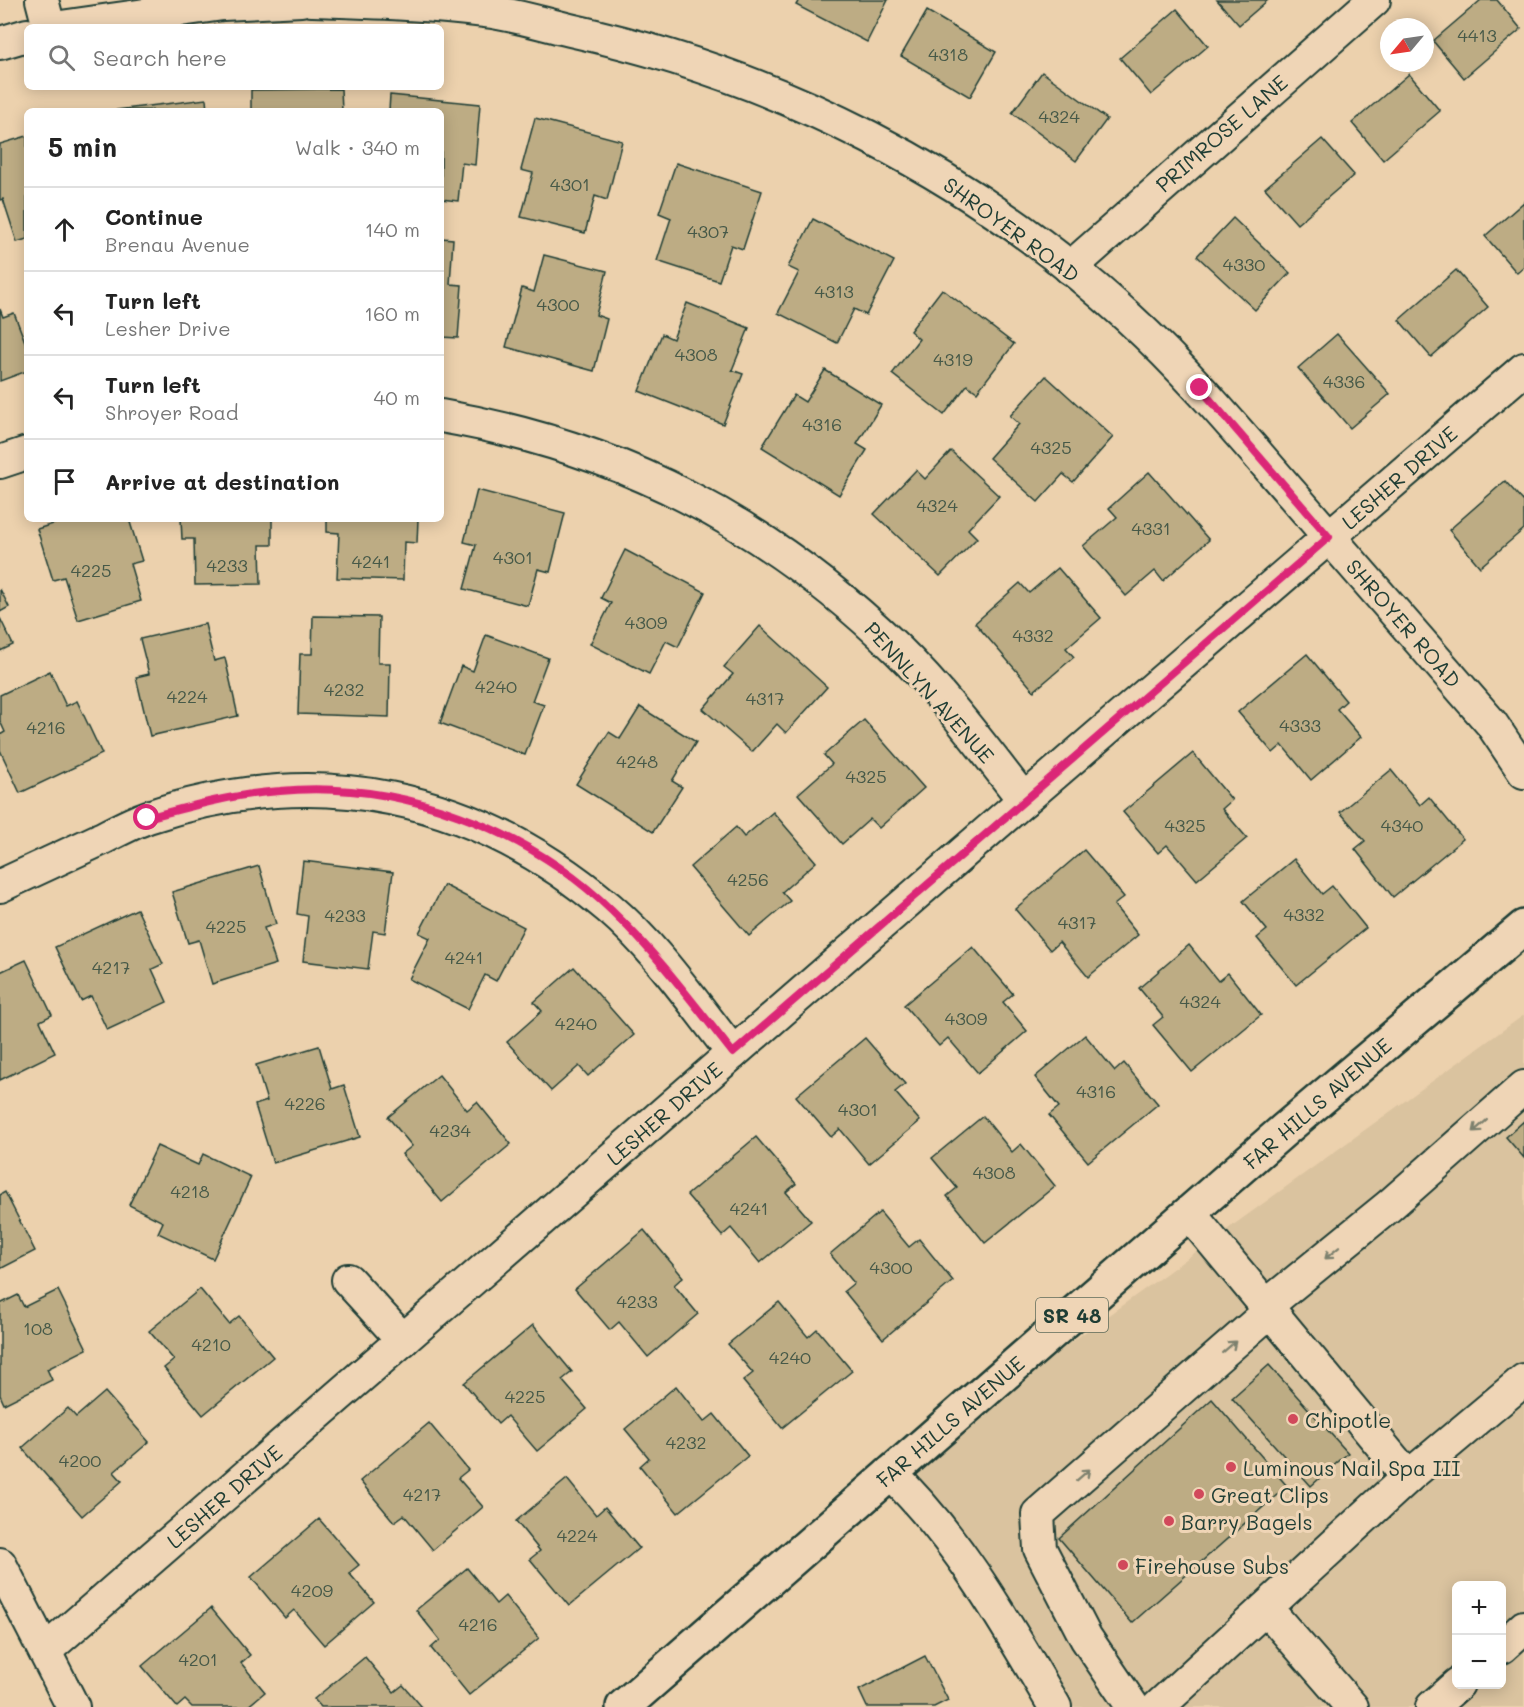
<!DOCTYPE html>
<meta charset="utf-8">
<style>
body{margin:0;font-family:Mali,sans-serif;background:#f2f2f2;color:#222}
.controls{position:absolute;right:18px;bottom:18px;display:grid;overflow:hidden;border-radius:9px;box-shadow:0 3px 15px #0003}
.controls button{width:54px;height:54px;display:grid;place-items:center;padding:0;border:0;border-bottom:2px solid #e0e0e0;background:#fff;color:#222;font:30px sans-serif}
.compass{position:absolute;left:1380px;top:18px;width:54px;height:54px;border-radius:50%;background:#fff;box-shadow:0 3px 15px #0003;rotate:241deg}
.stop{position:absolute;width:18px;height:18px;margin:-14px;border:4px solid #db2777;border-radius:50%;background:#fff}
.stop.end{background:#db2777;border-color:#fff;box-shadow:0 2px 6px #0008}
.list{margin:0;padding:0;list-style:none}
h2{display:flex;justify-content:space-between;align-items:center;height:78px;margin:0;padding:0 24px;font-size:26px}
h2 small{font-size:20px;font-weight:400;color:#767676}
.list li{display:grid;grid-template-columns:39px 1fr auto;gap:18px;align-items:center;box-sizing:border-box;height:84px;padding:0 24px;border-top:2px solid #e0e0e0}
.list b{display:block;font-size:22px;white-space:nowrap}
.list p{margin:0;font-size:20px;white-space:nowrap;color:#767676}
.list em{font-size:20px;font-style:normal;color:#767676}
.icon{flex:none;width:33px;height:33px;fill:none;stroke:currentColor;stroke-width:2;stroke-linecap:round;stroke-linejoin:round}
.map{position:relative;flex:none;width:1524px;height:1707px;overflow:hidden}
.search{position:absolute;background:#fff;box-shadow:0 3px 15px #0003;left:24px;top:24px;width:420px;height:66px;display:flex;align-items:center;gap:15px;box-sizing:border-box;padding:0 21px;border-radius:9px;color:#767676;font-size:22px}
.panel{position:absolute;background:#fff;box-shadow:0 3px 15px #0003;left:24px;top:108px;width:420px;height:414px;border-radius:9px}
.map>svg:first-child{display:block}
</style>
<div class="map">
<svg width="1524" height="1707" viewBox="0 0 1524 1707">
<rect width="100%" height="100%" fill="#ecd1ad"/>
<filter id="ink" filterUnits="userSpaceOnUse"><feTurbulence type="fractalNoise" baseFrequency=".0167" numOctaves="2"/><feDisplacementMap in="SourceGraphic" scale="12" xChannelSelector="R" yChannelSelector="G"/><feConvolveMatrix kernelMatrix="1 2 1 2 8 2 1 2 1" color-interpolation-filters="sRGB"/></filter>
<g filter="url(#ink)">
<!-- built -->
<path fill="#dac39f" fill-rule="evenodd" d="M 1524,1015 L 1524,1707 L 1048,1707 L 890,1473 ZM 1456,1586 L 1502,1586 L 1502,1684 L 1456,1684 Z"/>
<!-- building -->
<g fill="#bdac84" stroke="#1f3d34" stroke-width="1.5">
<path d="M 799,0 L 888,0 L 867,42 L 796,5 Z"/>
<path d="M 1217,0 L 1268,0 L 1239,25 Z"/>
<path d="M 1481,0 L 1497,0 L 1521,29 L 1464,78 L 1433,41 Z"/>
<path d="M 1177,9 L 1208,46 L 1151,95 L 1120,58 Z"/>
<path d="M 927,11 L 996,52 L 970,97 L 901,56 Z"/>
<path d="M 1042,72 L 1107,119 L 1076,161 L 1012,113 Z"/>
<path d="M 1409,74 L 1440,111 L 1383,160 L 1352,123 Z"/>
<path d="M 341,89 L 342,111 L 251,111 L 251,90 Z"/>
<path d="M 390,95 L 480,104 L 475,165 L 462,163 L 458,201 L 441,199 L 441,111 L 389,111 Z"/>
<path d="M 206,99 L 207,111 L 116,110 Z"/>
<path d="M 535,118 L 622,141 L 607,200 L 595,196 L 585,233 L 521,217 L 533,173 L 521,170 Z"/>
<path d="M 27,136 L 27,239 L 17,242 L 3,199 L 0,200 L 0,144 Z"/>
<path d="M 1322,139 L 1354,175 L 1297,224 L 1265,188 Z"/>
<path d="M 676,163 L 762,191 L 743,249 L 731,245 L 719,281 L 657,261 L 671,218 L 659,213 Z"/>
<path d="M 1524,202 L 1524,267 L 1517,273 L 1485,236 Z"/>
<path d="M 1233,218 L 1290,273 L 1255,310 L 1197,256 Z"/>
<path d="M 813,219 L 894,261 L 866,315 L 854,309 L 837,343 L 778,313 L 799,272 L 788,267 Z"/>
<path d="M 441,238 L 453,239 L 450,284 L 462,285 L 458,338 L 441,337 Z"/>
<path d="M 544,255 L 607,271 L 596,315 L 607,319 L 594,371 L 506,347 L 522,288 L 534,292 Z"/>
<path d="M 1456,270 L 1488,307 L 1431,357 L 1399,320 Z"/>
<path d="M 942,289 L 1014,344 L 977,392 L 967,385 L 944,415 L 892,374 L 919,339 L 910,331 Z"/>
<path d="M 687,303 L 749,328 L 732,370 L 743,374 L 723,424 L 639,391 L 662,334 L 673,339 Z"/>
<path d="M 0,309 L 3,317 L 14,313 L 27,347 L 27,371 L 0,381 Z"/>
<path d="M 1337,334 L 1390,394 L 1350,428 L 1298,368 Z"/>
<path d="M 825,370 L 881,405 L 857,444 L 867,450 L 839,495 L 762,447 L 794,395 L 805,402 Z"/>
<path d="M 1046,376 L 1113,437 L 1073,482 L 1063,474 L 1038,502 L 989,458 L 1019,424 L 1010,416 Z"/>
<path d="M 951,451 L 999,496 L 968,529 L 977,538 L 940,576 L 874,514 L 916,470 L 925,479 Z"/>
<path d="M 1149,472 L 1209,540 L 1163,581 L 1155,571 L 1126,596 L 1083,546 L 1117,517 L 1109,508 Z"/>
<path d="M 1505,481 L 1524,502 L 1524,529 L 1480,567 L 1449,530 Z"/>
<path d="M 477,490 L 565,513 L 550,572 L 538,569 L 528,606 L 464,589 L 476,545 L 464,542 Z"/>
<path d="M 69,519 L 129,519 L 142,561 L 130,564 L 141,601 L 78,620 L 64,577 L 53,580 L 37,529 Z"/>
<path d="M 181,519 L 272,519 L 272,545 L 260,545 L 261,584 L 195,585 L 194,539 L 182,539 Z"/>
<path d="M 327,519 L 418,519 L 417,543 L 404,542 L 403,580 L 337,578 L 339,533 L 327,532 Z"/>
<path d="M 625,550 L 705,592 L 678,647 L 666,641 L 649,674 L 590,644 L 611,603 L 601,598 Z"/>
<path d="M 1058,568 L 1101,618 L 1066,648 L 1074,657 L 1034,691 L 975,623 L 1020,583 L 1029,593 Z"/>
<path d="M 0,589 L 9,607 L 0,612 Z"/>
<path d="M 313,616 L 379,617 L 378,663 L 390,663 L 389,717 L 298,714 L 300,654 L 312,654 Z"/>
<path d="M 0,618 L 13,645 L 0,651 Z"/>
<path d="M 205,624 L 214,661 L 225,658 L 238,716 L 150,736 L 136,677 L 149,674 L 140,639 Z"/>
<path d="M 760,626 L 827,687 L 786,733 L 777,724 L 752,752 L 703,709 L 733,674 L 724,667 Z"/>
<path d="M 486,635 L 548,658 L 532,701 L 544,705 L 525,755 L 440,723 L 461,666 L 473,671 Z"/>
<path d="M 1307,654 L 1346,701 L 1337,709 L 1361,737 L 1311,780 L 1282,745 L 1273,753 L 1238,712 Z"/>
<path d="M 50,671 L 66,706 L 77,701 L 102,754 L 20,793 L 0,750 L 0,735 L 5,732 L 0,721 L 0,695 Z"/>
<path d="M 640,707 L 696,742 L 672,781 L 682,787 L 653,832 L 576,784 L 609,732 L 620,739 Z"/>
<path d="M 864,720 L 924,788 L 879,828 L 870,819 L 842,844 L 798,794 L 832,764 L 824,755 Z"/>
<path d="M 1193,753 L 1232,800 L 1222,809 L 1247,838 L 1197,880 L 1167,845 L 1158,853 L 1123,812 Z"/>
<path d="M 1391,770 L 1420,805 L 1429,797 L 1463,839 L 1393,897 L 1355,849 L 1365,841 L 1340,812 Z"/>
<path d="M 773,812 L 816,862 L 782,892 L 790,901 L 749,936 L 690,867 L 736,827 L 744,837 Z"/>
<path d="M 1084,850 L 1124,897 L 1114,905 L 1138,935 L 1088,977 L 1059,942 L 1050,950 L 1015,909 Z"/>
<path d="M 1294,859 L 1322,894 L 1332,886 L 1366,928 L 1296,985 L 1257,938 L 1267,930 L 1243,901 Z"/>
<path d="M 303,861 L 393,872 L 385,933 L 373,931 L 368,969 L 303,961 L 308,916 L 297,914 Z"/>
<path d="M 259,866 L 276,924 L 264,928 L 276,964 L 212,984 L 199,940 L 188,943 L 172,892 Z"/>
<path d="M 444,885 L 524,927 L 496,981 L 485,975 L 468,1009 L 409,979 L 430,938 L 419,933 Z"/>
<path d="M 137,909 L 163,964 L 152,969 L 167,1002 L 107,1030 L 91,996 L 81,1001 L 55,947 Z"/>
<path d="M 1189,945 L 1218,981 L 1228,973 L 1261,1015 L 1192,1072 L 1153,1025 L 1163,1017 L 1139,988 Z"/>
<path d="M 973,947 L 1013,994 L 1003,1002 L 1027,1031 L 978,1073 L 948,1038 L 939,1046 L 904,1005 Z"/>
<path d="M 26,960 L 52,1015 L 40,1021 L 55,1053 L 0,1080 L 0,972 Z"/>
<path d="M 574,967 L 634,1035 L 588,1076 L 579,1066 L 551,1091 L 507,1042 L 542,1011 L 534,1002 Z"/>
<path d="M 1085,1035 L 1115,1071 L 1124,1063 L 1158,1104 L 1088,1162 L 1049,1115 L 1059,1107 L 1035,1077 Z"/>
<path d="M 865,1038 L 905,1084 L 895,1092 L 920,1121 L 869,1164 L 840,1129 L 831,1137 L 796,1096 Z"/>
<path d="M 319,1046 L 332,1089 L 344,1085 L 360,1137 L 273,1163 L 255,1105 L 267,1101 L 256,1065 Z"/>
<path d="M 439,1075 L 467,1110 L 477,1102 L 511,1144 L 442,1202 L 402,1154 L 412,1146 L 388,1117 Z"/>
<path d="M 983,1116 L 1012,1152 L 1021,1144 L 1055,1186 L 985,1243 L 947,1196 L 957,1188 L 932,1158 Z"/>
<path d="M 1524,1121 L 1524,1158 L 1506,1137 Z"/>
<path d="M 756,1137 L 796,1184 L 786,1192 L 811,1221 L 760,1263 L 731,1228 L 722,1236 L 687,1195 Z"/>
<path d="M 157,1146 L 198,1165 L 203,1154 L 251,1177 L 213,1259 L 158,1233 L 163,1222 L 129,1205 Z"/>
<path d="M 5,1192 L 35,1251 L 0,1269 L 0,1195 Z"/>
<path d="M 880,1212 L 909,1247 L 919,1239 L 953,1281 L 883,1339 L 844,1291 L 854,1283 L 830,1254 Z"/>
<path d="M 644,1230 L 683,1277 L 674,1285 L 698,1314 L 648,1357 L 619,1322 L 610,1330 L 575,1289 Z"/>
<path d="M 200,1289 L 229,1324 L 239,1316 L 273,1357 L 203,1415 L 164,1368 L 174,1360 L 149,1331 Z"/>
<path d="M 58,1290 L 87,1349 L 47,1369 L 52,1380 L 4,1404 L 0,1395 L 0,1304 L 18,1295 L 24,1307 Z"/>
<path d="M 779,1302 L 808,1337 L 817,1329 L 852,1371 L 782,1428 L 743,1381 L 753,1373 L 728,1344 Z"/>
<path d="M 533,1325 L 572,1372 L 562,1380 L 587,1409 L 537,1451 L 507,1416 L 498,1424 L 464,1383 Z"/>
<path d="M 1269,1365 L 1348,1453 L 1311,1486 L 1232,1398 Z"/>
<path d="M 676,1386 L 704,1422 L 714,1414 L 748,1456 L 678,1513 L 640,1466 L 649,1458 L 625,1429 Z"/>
<path d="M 105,1392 L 149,1442 L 114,1472 L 122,1481 L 82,1516 L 22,1448 L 68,1408 L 76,1417 Z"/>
<path d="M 1212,1399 L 1287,1486 L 1132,1623 L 1059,1538 Z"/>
<path d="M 429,1423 L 468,1470 L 458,1478 L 483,1507 L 433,1550 L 404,1515 L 394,1522 L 360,1481 Z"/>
<path d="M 567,1479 L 596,1515 L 605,1507 L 639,1548 L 569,1606 L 530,1559 L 540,1551 L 516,1521 Z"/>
<path d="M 319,1519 L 359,1565 L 349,1573 L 374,1602 L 324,1645 L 294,1610 L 285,1618 L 251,1577 Z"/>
<path d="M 467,1568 L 496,1604 L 505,1596 L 539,1638 L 469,1695 L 431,1648 L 440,1640 L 416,1610 Z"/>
<path d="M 211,1608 L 250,1655 L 241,1663 L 265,1692 L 247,1707 L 192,1707 L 185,1700 L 177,1707 L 142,1666 Z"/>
<path d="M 925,1656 L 948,1700 L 934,1707 L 867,1707 L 859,1690 Z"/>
<path d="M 365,1657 L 394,1692 L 403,1685 L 422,1707 L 321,1707 L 314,1699 Z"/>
</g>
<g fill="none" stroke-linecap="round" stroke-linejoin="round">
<!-- minor casing -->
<g stroke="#1f3d34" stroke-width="36">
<g id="minor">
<path d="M 42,0 L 49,27"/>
<path d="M 312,0 C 372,2 433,4 492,12 C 518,16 544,24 570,30 C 779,76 971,173 1129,318 C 1188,372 1239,433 1291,493 C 1358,570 1424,646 1491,723 L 1524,772"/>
<path d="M 61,27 L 223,4 L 301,0"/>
<path d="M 0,43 L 27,35"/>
<path d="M 1070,268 L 1374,0"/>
<path d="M 441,416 C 620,447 768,523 898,650 C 945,696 984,749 1024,800"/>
<path d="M 0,462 L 27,453"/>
<path d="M 0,886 C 33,871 66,855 99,840 C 115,832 131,823 148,817 C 317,761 474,793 609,908 C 657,949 694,1004 733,1053"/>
<path d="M 348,1280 L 403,1340"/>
<path d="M 1266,1306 L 1389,1206 L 1524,1087"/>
<path d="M 890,1473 C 959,1539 1007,1625 1055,1707"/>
<path d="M 1408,1477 L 1524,1380"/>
<path d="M 0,1564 L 73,1707"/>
<path d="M 1266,1608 L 1352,1707"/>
<path d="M 1502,1647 L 1524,1627"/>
<path d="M 45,1651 L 1024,800 L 1524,369"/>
<path d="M 1133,1707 L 1086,1638 L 1040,1549 L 1038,1514 L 1270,1311"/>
<path d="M 1158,1707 L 1408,1477 L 1189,1213"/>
<path d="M 1432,1707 L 1458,1684"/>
</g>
</g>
<!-- major casing -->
<g stroke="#1f3d34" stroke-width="38">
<path id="major" d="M 623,1707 L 1284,1130 L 1524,927"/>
</g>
<!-- minor -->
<use href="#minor" stroke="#efd5b6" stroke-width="32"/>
<!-- major -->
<use href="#major" stroke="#efd5b6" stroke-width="33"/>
</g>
<!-- one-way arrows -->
<defs><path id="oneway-shaft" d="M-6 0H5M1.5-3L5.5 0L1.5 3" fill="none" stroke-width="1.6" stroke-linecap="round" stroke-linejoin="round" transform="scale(1.5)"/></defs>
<g stroke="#7d816e">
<use href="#oneway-shaft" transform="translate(1480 1126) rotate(139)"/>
<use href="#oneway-shaft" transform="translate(1332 1253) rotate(141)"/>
<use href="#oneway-shaft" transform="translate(1229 1347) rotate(-41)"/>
<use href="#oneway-shaft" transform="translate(1083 1475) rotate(-41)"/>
</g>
</g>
<g fill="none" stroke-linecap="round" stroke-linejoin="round" filter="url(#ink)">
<!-- route -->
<path stroke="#db2777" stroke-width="8" d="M 147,818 C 191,806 234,794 280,791 C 399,780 527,828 612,911 C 657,954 694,1004 733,1053 L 1329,537 L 1200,388"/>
</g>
<!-- markers -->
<g fill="#d1495b" stroke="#efd5b6" stroke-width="2">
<circle cx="1293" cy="1419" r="6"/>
<circle cx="1231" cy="1467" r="6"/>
<circle cx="1199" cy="1494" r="6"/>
<circle cx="1169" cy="1521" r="6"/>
<circle cx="1123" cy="1565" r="6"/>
</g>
<g text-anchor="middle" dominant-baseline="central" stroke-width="6" stroke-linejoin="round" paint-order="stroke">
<!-- number labels -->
<g font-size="18" fill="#465948">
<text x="1477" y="35">4413</text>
<text x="948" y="54">4318</text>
<text x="1059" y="116">4324</text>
<text x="570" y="184">4301</text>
<text x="708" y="231">4307</text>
<text x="1244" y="264">4330</text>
<text x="834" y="291">4313</text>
<text x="558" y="304">4300</text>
<text x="696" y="354">4308</text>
<text x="953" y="359">4319</text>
<text x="1344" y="381">4336</text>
<text x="822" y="424">4316</text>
<text x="1051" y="447">4325</text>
<text x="937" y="505">4324</text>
<text x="1151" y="528">4331</text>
<text x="513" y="557">4301</text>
<text x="371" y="561">4241</text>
<text x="227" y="565">4233</text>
<text x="91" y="570">4225</text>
<text x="646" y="622">4309</text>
<text x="1033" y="635">4332</text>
<text x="496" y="686">4240</text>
<text x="344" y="689">4232</text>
<text x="187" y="696">4224</text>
<text x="765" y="698">4317</text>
<text x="1300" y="725">4333</text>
<text x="46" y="727">4216</text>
<text x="637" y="761">4248</text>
<text x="866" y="776">4325</text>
<text x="1185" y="825">4325</text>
<text x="1402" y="825">4340</text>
<text x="748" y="879">4256</text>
<text x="1304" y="914">4332</text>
<text x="345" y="915">4233</text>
<text x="1077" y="922">4317</text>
<text x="226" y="926">4225</text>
<text x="464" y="957">4241</text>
<text x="111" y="967">4217</text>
<text x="1200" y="1001">4324</text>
<text x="966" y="1018">4309</text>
<text x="576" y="1023">4240</text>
<text x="1096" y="1091">4316</text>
<text x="305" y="1103">4226</text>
<text x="858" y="1109">4301</text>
<text x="450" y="1130">4234</text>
<text x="994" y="1172">4308</text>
<text x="190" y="1191">4218</text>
<text x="749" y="1208">4241</text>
<text x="891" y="1267">4300</text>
<text x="637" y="1301">4233</text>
<text x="38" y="1328">108</text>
<text x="211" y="1344">4210</text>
<text x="790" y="1357">4240</text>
<text x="525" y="1396">4225</text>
<text x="686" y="1442">4232</text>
<text x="80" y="1460">4200</text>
<text x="422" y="1494">4217</text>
<text x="577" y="1535">4224</text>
<text x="312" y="1590">4209</text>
<text x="478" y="1624">4216</text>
<text x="198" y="1659">4201</text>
</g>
<!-- shield labels -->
<rect fill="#efd5b6" stroke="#5d6b5b" stroke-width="1.5" x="1036" y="1298" width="72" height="34" rx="4.5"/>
<g font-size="20" font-weight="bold" fill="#1f3d34">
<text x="1072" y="1315">SR 48</text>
</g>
<!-- street labels -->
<g font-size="21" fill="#1f3d34" stroke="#efd5b6">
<text transform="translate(1221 133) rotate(-41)">PRIMROSE LANE</text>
<text transform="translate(1012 229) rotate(36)">SHROYER ROAD</text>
<text transform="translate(1399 477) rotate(-41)">LESHER DRIVE</text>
<text transform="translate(1404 623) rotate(49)">SHROYER ROAD</text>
<text transform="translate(930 692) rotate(48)">PENNLYN AVENUE</text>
<text transform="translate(1317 1103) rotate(-41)">FAR HILLS AVENUE</text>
<text transform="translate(664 1113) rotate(-41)">LESHER DRIVE</text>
<text transform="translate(950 1421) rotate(-41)">FAR HILLS AVENUE</text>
<text transform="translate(224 1496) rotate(-41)">LESHER DRIVE</text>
</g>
<!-- poi labels -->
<g font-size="21" fill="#1f3d34" stroke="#efd5b6" text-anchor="start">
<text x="1305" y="1419">Chipotle</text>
<text x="1243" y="1467">Luminous Nail Spa III</text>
<text x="1211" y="1494">Great Clips</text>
<text x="1181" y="1521">Barry Bagels</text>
<text x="1135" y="1565">Firehouse Subs</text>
</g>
</g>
</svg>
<div class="controls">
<button>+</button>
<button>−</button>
</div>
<svg class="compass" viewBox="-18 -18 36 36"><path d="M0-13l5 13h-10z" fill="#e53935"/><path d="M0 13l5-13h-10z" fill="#767676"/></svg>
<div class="stop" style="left:147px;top:818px"></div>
<div class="stop end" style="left:1200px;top:388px"></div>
<div class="search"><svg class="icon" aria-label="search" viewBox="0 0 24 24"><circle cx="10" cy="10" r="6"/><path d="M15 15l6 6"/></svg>Search here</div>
<section class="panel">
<h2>5 min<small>Walk · 340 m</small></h2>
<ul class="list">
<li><svg class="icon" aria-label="ahead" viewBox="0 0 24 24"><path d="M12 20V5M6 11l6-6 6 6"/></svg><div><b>Continue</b><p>Brenau Avenue</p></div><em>140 m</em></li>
<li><svg class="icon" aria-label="left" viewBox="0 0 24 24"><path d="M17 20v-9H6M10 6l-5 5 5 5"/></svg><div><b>Turn left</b><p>Lesher Drive</p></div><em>160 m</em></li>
<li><svg class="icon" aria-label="left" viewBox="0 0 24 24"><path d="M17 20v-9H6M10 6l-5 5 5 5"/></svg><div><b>Turn left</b><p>Shroyer Road</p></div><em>40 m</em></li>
<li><svg class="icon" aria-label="arrive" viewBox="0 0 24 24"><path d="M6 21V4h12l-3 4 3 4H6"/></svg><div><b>Arrive at destination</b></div></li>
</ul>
</section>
</div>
